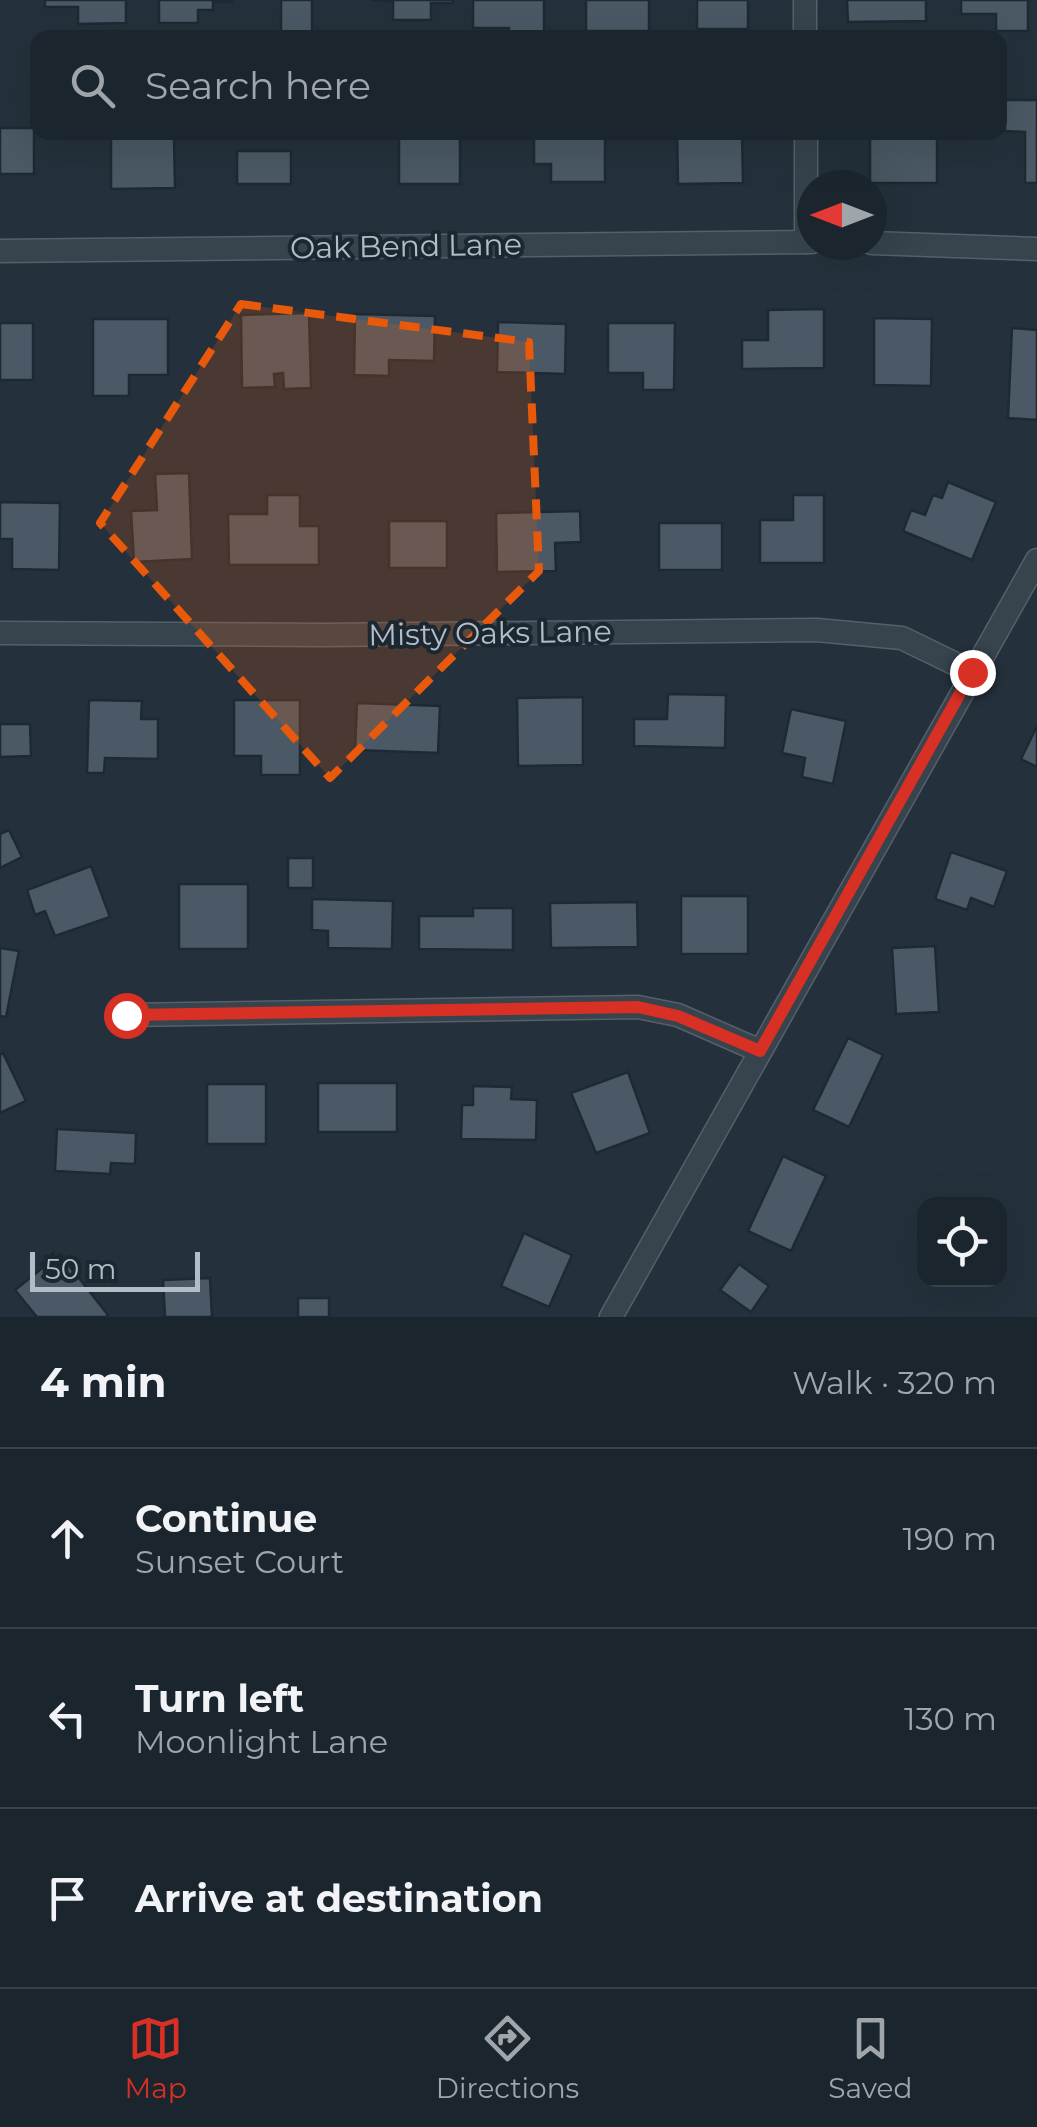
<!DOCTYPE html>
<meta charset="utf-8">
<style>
body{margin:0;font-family:Montserrat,sans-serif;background:#283139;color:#f1f3f6}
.controls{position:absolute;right:30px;bottom:30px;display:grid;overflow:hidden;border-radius:20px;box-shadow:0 10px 40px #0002}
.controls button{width:90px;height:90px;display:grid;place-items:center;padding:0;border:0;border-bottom:2px solid #394249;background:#1b252d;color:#f1f3f6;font:50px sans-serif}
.compass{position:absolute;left:797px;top:170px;width:90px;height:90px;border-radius:50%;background:#1b252d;box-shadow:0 10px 40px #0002;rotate:270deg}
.scale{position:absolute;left:30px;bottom:25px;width:170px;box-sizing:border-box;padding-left:10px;border:5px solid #b3bdc8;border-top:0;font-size:28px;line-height:35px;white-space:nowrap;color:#b3bdc8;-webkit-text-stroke:8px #1c2831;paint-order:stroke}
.stop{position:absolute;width:30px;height:30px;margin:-22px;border:8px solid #d93025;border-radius:50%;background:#fff}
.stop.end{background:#d93025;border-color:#fff;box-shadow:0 2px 10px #0008}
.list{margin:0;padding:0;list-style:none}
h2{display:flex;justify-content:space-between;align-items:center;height:130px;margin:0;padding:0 40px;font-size:42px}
h2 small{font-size:32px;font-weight:400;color:#a0a5aa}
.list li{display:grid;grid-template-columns:65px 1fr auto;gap:30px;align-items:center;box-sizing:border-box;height:180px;padding:0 40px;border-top:2px solid #394249}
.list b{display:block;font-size:38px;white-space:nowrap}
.list p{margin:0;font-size:32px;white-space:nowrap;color:#a0a5aa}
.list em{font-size:32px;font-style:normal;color:#a0a5aa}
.icon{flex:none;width:55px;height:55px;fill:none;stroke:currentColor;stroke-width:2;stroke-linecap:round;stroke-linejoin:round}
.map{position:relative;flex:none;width:1037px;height:1317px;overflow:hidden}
.search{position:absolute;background:#1b252d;box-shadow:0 10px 40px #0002;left:30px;right:30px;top:30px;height:110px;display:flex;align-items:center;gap:25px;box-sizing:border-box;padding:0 35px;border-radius:20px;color:#a0a5aa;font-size:38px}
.sheet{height:670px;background:#1b252d}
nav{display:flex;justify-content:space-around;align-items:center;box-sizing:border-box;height:140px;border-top:2px solid #394249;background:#1b252d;font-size:28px;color:#a0a5aa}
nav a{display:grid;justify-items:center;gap:5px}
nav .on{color:#d93025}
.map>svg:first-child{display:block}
</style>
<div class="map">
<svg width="1037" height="1317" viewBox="0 0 1037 1317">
<rect width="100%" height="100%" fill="#24313c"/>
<!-- building -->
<g fill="#4a5965" stroke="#1e2a33" stroke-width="2.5">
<path d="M 45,0 L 126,0 L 126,23 L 78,24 L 78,7 L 45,7 Z"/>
<path d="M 159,0 L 232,0 L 232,2 L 213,2 L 213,10 L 198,10 L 198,23 L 159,23 Z"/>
<rect x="281" y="0" width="31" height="38"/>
<path d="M 371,0 L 453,0 L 453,3 L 431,3 L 431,20 L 393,20 L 393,2 Z"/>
<path d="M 473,0 L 544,0 L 544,38 L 509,38 L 509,28 L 473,28 Z"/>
<rect x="586" y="0" width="63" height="31"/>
<rect x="697" y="0" width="51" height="29"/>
<path d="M 847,0 L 926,0 L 926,21 L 848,22 Z"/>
<path d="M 961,0 L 1028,0 L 1028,31 L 996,31 L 996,14 L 961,14 Z"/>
<path d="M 1005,100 L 1037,100 L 1037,183 L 1025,183 L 1025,132 L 1005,131 Z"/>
<rect x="0" y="128" width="34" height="46"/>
<path d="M 111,132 L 139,132 L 139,138 L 174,137 L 175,188 L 111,189 Z"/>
<rect x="399" y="132" width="61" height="52"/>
<path d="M 534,132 L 605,133 L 605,182 L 551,182 L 551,164 L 534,164 Z"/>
<path d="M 677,132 L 742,132 L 743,183 L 678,184 Z"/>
<rect x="870" y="132" width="67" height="51"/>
<rect x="237" y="151" width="54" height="33"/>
<path d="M 824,309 L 824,368 L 742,369 L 742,340 L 768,340 L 768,310 Z"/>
<path d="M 309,313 L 311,388 L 284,389 L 283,373 L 274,374 L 275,387 L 242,388 L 241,315 Z"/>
<path d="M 355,314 L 435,316 L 434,361 L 389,360 L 389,376 L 354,375 Z"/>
<path d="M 874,318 L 932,319 L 931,386 L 874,385 Z"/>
<path d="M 93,319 L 168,319 L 168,375 L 129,375 L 129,396 L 93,396 Z"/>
<path d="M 498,322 L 566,324 L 565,374 L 497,372 Z"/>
<rect x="0" y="323" width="33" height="57"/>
<path d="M 608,323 L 675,323 L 674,390 L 643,390 L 643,373 L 608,373 Z"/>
<path d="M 1012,328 L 1037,330 L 1037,420 L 1008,418 Z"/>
<path d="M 189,473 L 192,559 L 134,562 L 131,511 L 157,510 L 155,474 Z"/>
<path d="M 948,482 L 996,502 L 972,560 L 903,531 L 911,510 L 925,515 L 933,495 L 942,498 Z"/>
<path d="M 267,495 L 300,495 L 300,526 L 319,526 L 319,565 L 229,565 L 228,514 L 267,514 Z"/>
<path d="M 793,495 L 824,495 L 824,563 L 760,563 L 760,520 L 793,520 Z"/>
<path d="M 0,502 L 60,503 L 59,570 L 12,569 L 12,539 L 0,539 Z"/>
<path d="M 580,511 L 581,542 L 555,543 L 556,571 L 497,572 L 496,513 Z"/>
<rect x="389" y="521" width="58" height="47"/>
<rect x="659" y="523" width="63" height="47"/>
<path d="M 668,694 L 726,695 L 725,748 L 634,746 L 634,719 L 667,719 Z"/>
<path d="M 583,697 L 583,765 L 518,766 L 517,698 Z"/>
<path d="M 89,700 L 142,701 L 141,719 L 158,719 L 158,759 L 105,758 L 104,773 L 87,773 Z"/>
<path d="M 234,700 L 300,700 L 300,775 L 261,775 L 261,756 L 234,756 Z"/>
<path d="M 357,703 L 440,706 L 438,753 L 355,750 Z"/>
<path d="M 791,709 L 846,721 L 833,784 L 802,777 L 805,758 L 782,753 Z"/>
<path d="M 0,724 L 30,724 L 31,756 L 0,757 Z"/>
<path d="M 1037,726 L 1037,767 L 1021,759 Z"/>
<path d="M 9,830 L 22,857 L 0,868 L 0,834 Z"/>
<path d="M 951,852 L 1007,871 L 994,907 L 971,898 L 967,910 L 935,899 Z"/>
<rect x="288" y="858" width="25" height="30"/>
<path d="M 91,866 L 110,917 L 55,936 L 45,911 L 35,915 L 27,890 Z"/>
<rect x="179" y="884" width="69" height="65"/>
<rect x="681" y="896" width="67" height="58"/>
<path d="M 312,899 L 393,901 L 392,949 L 328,948 L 328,931 L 312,930 Z"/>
<path d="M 637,902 L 638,947 L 551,948 L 550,903 Z"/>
<path d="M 473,908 L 513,908 L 513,950 L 419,949 L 419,916 L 473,916 Z"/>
<path d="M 935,946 L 939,1012 L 896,1014 L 892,948 Z"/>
<path d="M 0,948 L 19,951 L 6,1017 L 0,1016 Z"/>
<path d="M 848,1038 L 883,1055 L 849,1127 L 813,1110 Z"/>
<path d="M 3,1053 L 26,1101 L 0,1113 L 0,1055 Z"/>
<path d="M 628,1072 L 650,1133 L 596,1153 L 571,1093 Z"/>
<rect x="318" y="1083" width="79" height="49"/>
<rect x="207" y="1084" width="59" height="60"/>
<path d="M 473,1086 L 512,1087 L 511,1099 L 537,1100 L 536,1140 L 461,1139 L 462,1105 L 473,1105 Z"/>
<path d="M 57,1129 L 136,1133 L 135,1164 L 111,1163 L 110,1174 L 55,1171 Z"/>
<path d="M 783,1156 L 826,1176 L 791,1251 L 748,1231 Z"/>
<path d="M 524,1233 L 572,1255 L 549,1307 L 501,1286 Z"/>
<path d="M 60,1254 L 108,1315 L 106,1317 L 37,1317 L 15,1290 Z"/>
<path d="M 739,1264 L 769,1286 L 751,1312 L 720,1290 Z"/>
<path d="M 210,1278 L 212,1317 L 165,1317 L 163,1280 Z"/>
<rect x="298" y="1298" width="31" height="19"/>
</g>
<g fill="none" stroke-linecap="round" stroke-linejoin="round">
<!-- minor casing -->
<g stroke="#55606a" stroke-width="25">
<g id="minor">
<path d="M 805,0 L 805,38"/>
<path d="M 806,132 L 806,242"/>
<path d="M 872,243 L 1037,249"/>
<path d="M 0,251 L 812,242"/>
<path d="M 0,633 L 323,635 L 817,630 L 902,638 L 972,672"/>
<path d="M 126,1015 L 638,1007 L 678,1015 L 760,1051"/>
<path d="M 611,1317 L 1037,560"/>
</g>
</g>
<!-- minor -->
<use href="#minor" stroke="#37434d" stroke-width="22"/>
</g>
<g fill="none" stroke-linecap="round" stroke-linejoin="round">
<!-- route -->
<path stroke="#d93025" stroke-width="12" d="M 126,1015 L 638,1007 L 678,1016 L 760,1051 L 972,672"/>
</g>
<!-- marked area -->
<path fill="#e8590c" fill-opacity="0.2" stroke="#e8590c" stroke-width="8" stroke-dasharray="20 12" stroke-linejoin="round" d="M 241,304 L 529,342 L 539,571 L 330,778 L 100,523 Z"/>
<g text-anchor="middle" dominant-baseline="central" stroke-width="8" stroke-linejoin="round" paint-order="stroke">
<!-- street labels -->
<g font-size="30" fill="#b3bdc8" stroke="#1c2831">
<text transform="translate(406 246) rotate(-1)">Oak Bend Lane</text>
<text transform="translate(490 633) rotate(-1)">Misty Oaks Lane</text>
</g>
</g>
</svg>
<div class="controls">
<button><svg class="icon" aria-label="locate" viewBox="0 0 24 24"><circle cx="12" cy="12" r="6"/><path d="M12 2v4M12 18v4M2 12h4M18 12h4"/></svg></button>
</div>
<svg class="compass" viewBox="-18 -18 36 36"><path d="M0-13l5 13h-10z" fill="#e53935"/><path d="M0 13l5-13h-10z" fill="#a0a5aa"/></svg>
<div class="scale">50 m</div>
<div class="stop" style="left:126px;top:1015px"></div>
<div class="stop end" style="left:972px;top:672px"></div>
<div class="search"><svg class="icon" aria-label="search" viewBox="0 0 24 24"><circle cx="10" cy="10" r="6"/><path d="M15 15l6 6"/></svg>Search here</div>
</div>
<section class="sheet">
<h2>4 min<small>Walk · 320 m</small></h2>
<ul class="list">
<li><svg class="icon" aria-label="ahead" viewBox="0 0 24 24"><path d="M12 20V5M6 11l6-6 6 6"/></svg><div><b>Continue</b><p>Sunset Court</p></div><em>190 m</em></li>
<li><svg class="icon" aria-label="left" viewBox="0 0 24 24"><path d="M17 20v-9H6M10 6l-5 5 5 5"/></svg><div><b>Turn left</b><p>Moonlight Lane</p></div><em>130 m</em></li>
<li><svg class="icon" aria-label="arrive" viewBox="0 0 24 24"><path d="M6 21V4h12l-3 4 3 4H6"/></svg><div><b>Arrive at destination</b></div></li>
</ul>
</section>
<nav>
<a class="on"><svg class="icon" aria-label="map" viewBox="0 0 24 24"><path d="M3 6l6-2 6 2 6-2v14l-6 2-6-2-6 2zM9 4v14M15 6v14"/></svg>Map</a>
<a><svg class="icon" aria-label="directions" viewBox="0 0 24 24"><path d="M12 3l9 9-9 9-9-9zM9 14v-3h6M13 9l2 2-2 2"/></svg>Directions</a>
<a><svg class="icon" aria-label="saved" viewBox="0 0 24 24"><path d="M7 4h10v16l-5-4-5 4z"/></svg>Saved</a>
</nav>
